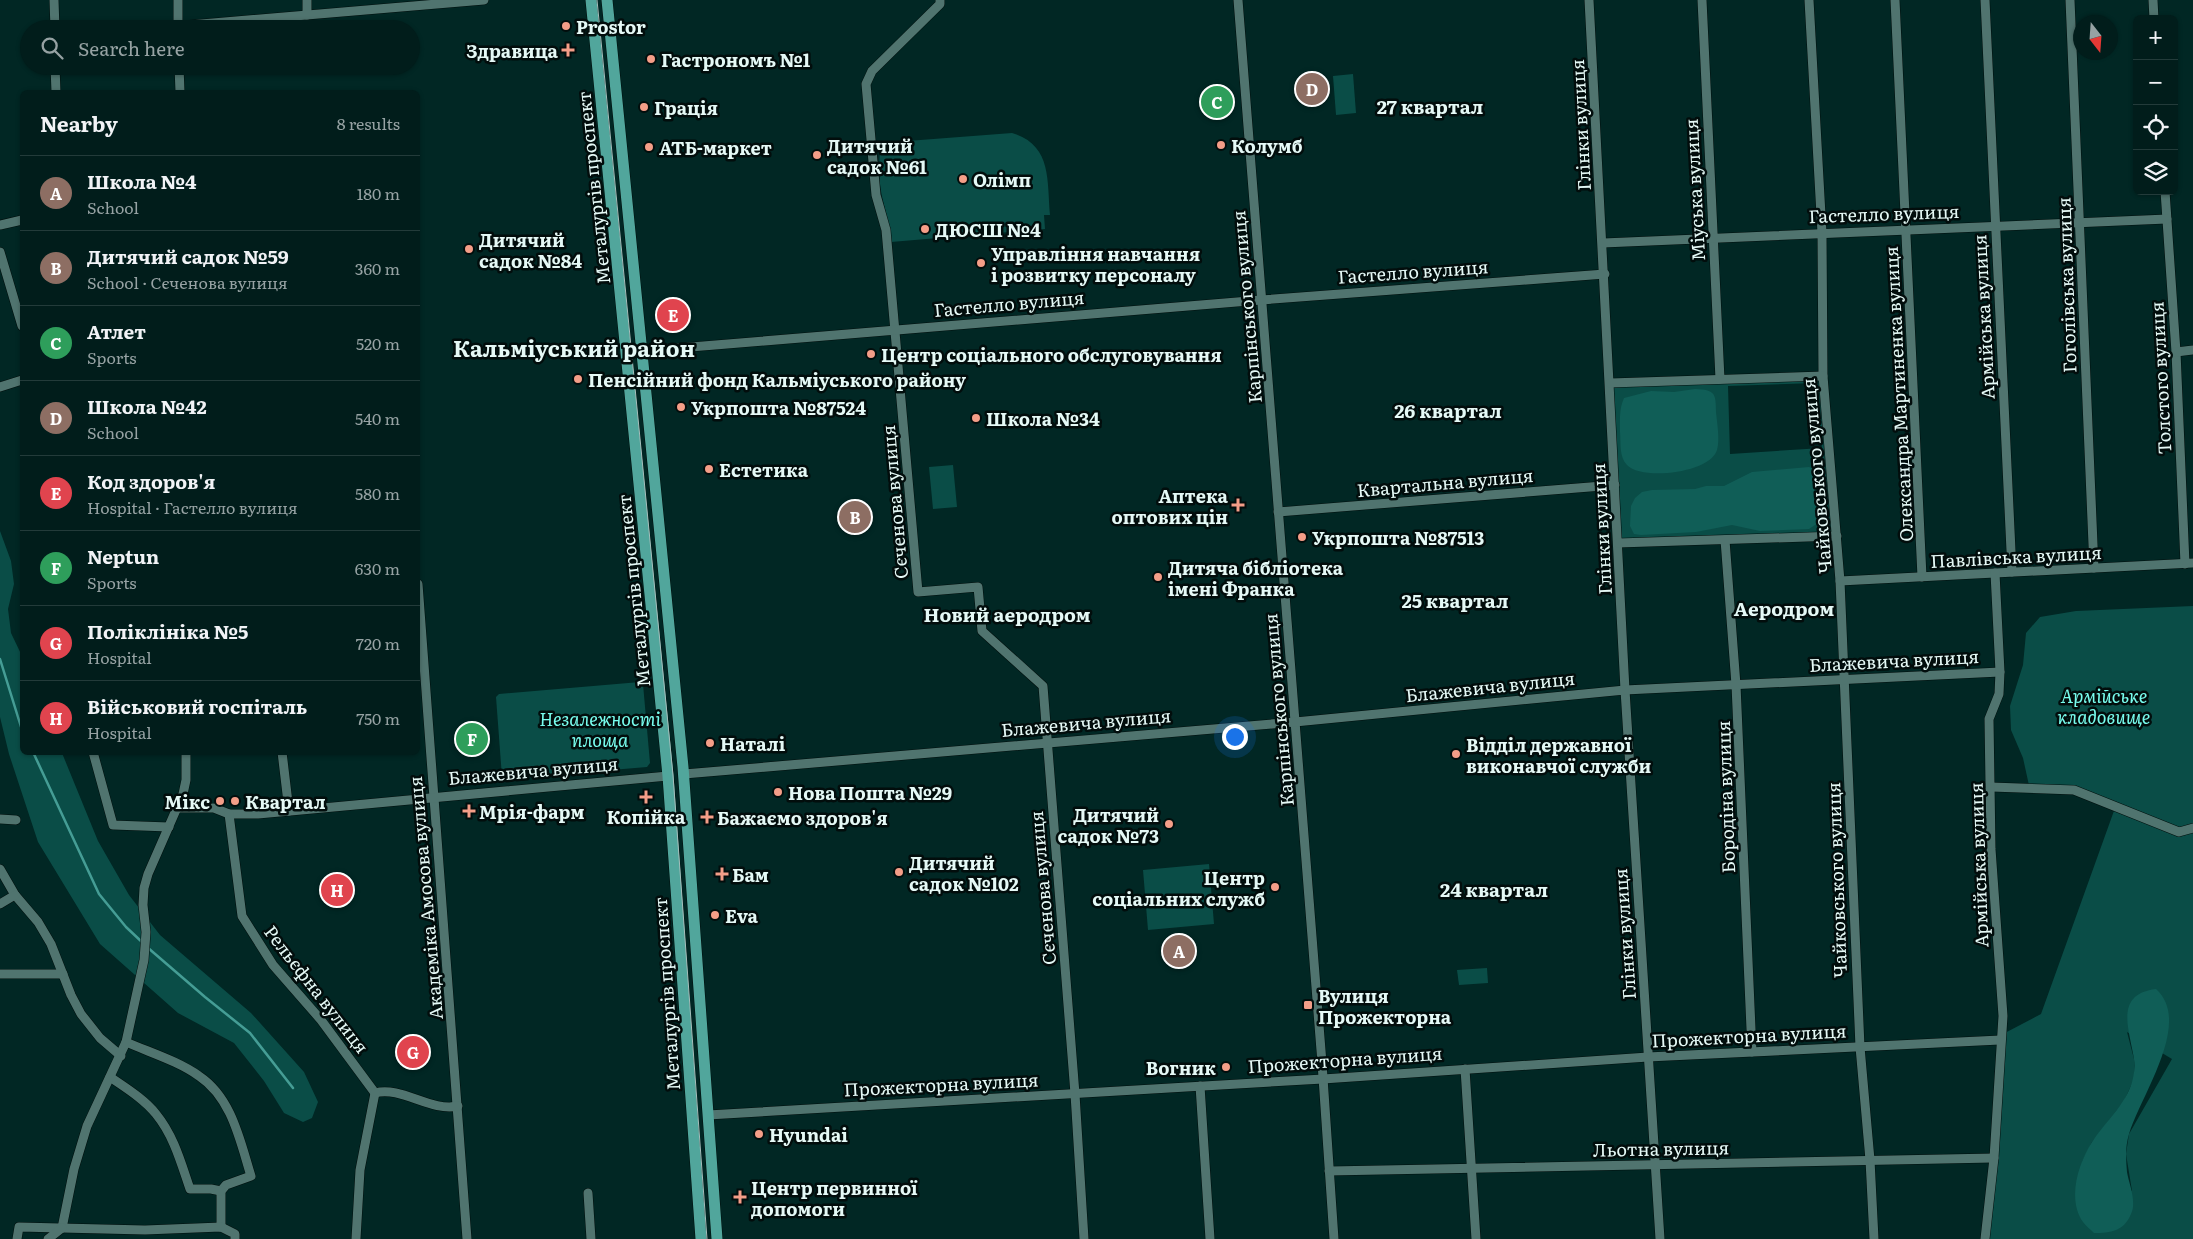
<!DOCTYPE html>
<meta charset="utf-8">
<style>
body{margin:0;font-family:Literata,serif;background:#0b2624;color:#f1f3f6}
.controls{position:absolute;right:15px;top:15px;display:grid;overflow:hidden;border-radius:8px;box-shadow:0 1px 4px #0004}
.controls button{width:45px;height:45px;display:grid;place-items:center;padding:0;border:0;border-bottom:1px solid #233b3a;background:#011d1b;color:#f1f3f6;font:25px sans-serif}
.compass{position:absolute;left:2073px;top:15px;width:45px;height:45px;border-radius:50%;background:#011d1b;box-shadow:0 1px 4px #0004;rotate:163deg}
.you{position:absolute;left:1234px;top:736px;width:18px;height:18px;margin:-12px;border:4px solid #fff;border-radius:50%;background:#1a73e8;box-shadow:0 0 0 8px #1a73e833}
.badge{display:grid;place-items:center;width:32px;height:32px;border-radius:50%;background:#db2777;color:#fff;font-size:16px;font-weight:700}
.pin{position:absolute;translate:-50% -50%;border:2px solid #fff;box-shadow:0 1px 5px #0006}
.list{margin:0;padding:0;list-style:none}
h2{display:flex;justify-content:space-between;align-items:center;height:65px;margin:0;padding:0 20px;font-size:21px}
h2 small{font-size:16px;font-weight:400;color:#96a2a3}
.list li{display:grid;grid-template-columns:32px 1fr auto;gap:15px;align-items:center;box-sizing:border-box;height:75px;padding:0 20px;border-top:1px solid #233b3a}
.list b{display:block;font-size:19px;white-space:nowrap}
.list p{margin:0;font-size:16px;white-space:nowrap;color:#96a2a3}
.list em{font-size:16px;font-style:normal;color:#96a2a3}
.icon{flex:none;width:28px;height:28px;fill:none;stroke:currentColor;stroke-width:2;stroke-linecap:round;stroke-linejoin:round}
.map{position:relative;flex:none;width:2193px;height:1239px;overflow:hidden}
.search{position:absolute;background:#011d1b;box-shadow:0 1px 4px #0004;left:20px;top:20px;width:400px;height:55px;display:flex;align-items:center;gap:12px;box-sizing:border-box;padding:0 18px;border-radius:28px;color:#96a2a3;font-size:19px}
.panel{position:absolute;background:#011d1b;box-shadow:0 1px 4px #0004;left:20px;top:90px;width:400px;height:665px;border-radius:8px}
.map>svg:first-child{display:block}
</style>
<div class="map">
<svg width="2193" height="1239" viewBox="0 0 2193 1239">
<rect width="100%" height="100%" fill="#012724"/>
<!-- green -->
<g fill="#0a4d47" fill-rule="evenodd">
<path d="M 1353,74 L 1356,113 L 1336,115 L 1333,76 Z"/>
<path d="M 1012,133 C 1052,145 1047,180 1050,215 L 1044,215 L 1045,229 L 891,242 C 890,224 884,208 881,191 C 878,175 879,159 881,143 Z"/>
<path d="M 1821,378 L 1834,534 L 1620,540 L 1612,385 ZM 1816,383 L 1822,448 L 1730,454 L 1728,386 Z"/>
<path d="M 953,465 L 957,507 L 933,509 L 929,467 Z"/>
<path d="M 0,531 L 11,561 L 14,584 L 8,609 L 11,633 L 22,656 L 22,752 L 62,753 L 98,841 L 129,895 L 160,935 L 251,1013 L 304,1072 L 318,1102 L 312,1118 L 303,1122 L 284,1113 L 264,1081 L 234,1043 L 178,1013 L 100,944 L 38,842 L 9,754 L 0,717 Z"/>
<path d="M 2193,606 L 2193,1239 L 1985,1239 L 2001,1035 L 2041,1014 L 2115,808 L 2074,790 L 2030,790 L 2023,758 L 2011,730 L 2010,706 L 2023,665 L 2026,633 L 2040,617 L 2076,611 ZM 2127,1032 L 2172,1059 L 2129,1134 L 2126,1154 L 2132,1191 L 2082,1162 L 2092,1142 L 2124,1101 L 2134,1079 L 2134,1059 Z"/>
<path d="M 640,682 L 643,684 L 650,763 L 647,767 L 505,779 L 502,777 L 496,697 L 499,694 Z"/>
<path d="M 1209,864 L 1214,924 L 1148,930 L 1143,870 Z"/>
<path d="M 1487,968 L 1488,983 L 1459,985 L 1457,970 Z"/>
</g>
<!-- forest -->
<g fill="#105e57">
<path d="M 1695,389 C 1715,390 1716,393 1716,412 C 1717,423 1720,439 1717,450 C 1710,473 1642,481 1627,465 C 1619,457 1621,443 1620,432 C 1620,420 1619,409 1624,398 L 1651,391 L 1674,392 Z"/>
<path d="M 1809,467 L 1821,472 L 1824,478 L 1825,489 L 1825,510 L 1821,521 L 1809,529 L 1760,531 L 1732,525 L 1696,532 L 1641,535 L 1634,534 L 1630,526 L 1631,506 L 1635,498 L 1642,492 L 1652,490 L 1695,489 L 1706,486 L 1724,486 L 1752,472 Z"/>
<path d="M 2156,989 C 2193,1022 2141,1095 2129,1134 C 2125,1147 2126,1160 2127,1172 C 2129,1184 2137,1202 2131,1214 C 2124,1231 2111,1233 2094,1233 C 2091,1230 2086,1226 2083,1222 C 2067,1199 2078,1164 2092,1142 C 2110,1115 2138,1095 2134,1059 C 2130,1031 2113,994 2156,989 Z"/>
</g>
<g fill="none" stroke-linecap="round" stroke-linejoin="round">
<!-- stream -->
<g stroke="#459d95" stroke-width="2.5">
<path d="M 0,659 L 22,730"/>
<path d="M 33,752 L 99,894 L 126,927 L 143,943"/>
<path d="M 147,947 L 205,997 L 250,1033 L 293,1088"/>
</g>
<!-- minor casing -->
<g stroke="#000f0d" stroke-width="10">
<g id="minor">
<path d="M 54,0 L 55,29"/>
<path d="M 307,0 L 307,15"/>
<path d="M 940,0 L 940,4 L 872,71 L 866,84 L 876,195 L 886,230 L 918,592 L 978,587 L 982,631 L 1043,686 L 1075,1094 L 1084,1239"/>
<path d="M 1238,0 L 1322,1063 L 1334,1239"/>
<path d="M 1589,0 L 1625,690 L 1660,1239"/>
<path d="M 1702,0 L 1720,379"/>
<path d="M 1809,0 L 1822,233 L 1823,376 L 1840,581 L 1860,1047 L 1870,1160 L 1874,1239"/>
<path d="M 1895,0 L 1922,577"/>
<path d="M 1985,0 L 2012,572"/>
<path d="M 2070,0 L 2094,568"/>
<path d="M 2153,0 L 2154,19"/>
<path d="M 178,26 L 484,0"/>
<path d="M 178,29 L 178,0"/>
<path d="M 55,66 L 56,92"/>
<path d="M 179,66 L 180,92"/>
<path d="M 2165,191 L 2176,352 L 2185,564"/>
<path d="M 0,225 L 22,220"/>
<path d="M 1603,243 L 2167,219"/>
<path d="M 0,252 L 22,326"/>
<path d="M 642,351 L 1261,300 L 1605,274"/>
<path d="M 2176,352 L 2193,350"/>
<path d="M 1610,383 L 1823,376"/>
<path d="M 0,387 L 22,380"/>
<path d="M 1278,512 L 1615,485"/>
<path d="M 1725,540 L 1736,685 L 1752,1052"/>
<path d="M 1618,543 L 1837,536"/>
<path d="M 1840,581 L 2193,563"/>
<path d="M 418,584 L 467,1239"/>
<path d="M 93,752 L 113,825 L 169,827"/>
<path d="M 282,752 L 289,811"/>
<path d="M 684,774 L 1295,722 L 1625,690 L 2000,672"/>
<path d="M 1991,787 L 2074,790 L 2179,832 L 2193,828"/>
<path d="M 177,808 L 214,808 L 229,814 L 258,814 L 668,776"/>
<path d="M 229,814 L 242,916 L 273,965 L 321,1020 L 375,1093"/>
<path d="M 0,819 L 16,820"/>
<path d="M 0,869 L 15,895 L 38,922 L 51,944 L 71,995 L 81,1014 L 100,1038 L 121,1056"/>
<path d="M 0,904 L 15,895"/>
<path d="M 0,974 L 63,974"/>
<path d="M 126,1042 C 151,1053 178,1061 199,1076 C 232,1098 240,1141 251,1176 L 226,1185 L 221,1191 L 221,1227"/>
<path d="M 1465,1069 L 1476,1239"/>
<path d="M 110,1077 C 126,1088 144,1099 156,1114 C 174,1136 181,1163 190,1189 L 211,1189 L 221,1191"/>
<path d="M 1200,1086 L 1210,1239"/>
<path d="M 375,1093 C 402,1086 430,1112 458,1106"/>
<path d="M 708,1115 L 1323,1079 L 1648,1057 L 2000,1040"/>
<path d="M 1329,1171 L 1994,1158"/>
<path d="M 588,1193 L 591,1239"/>
<path d="M 62,1228 L 74,1169 L 87,1126 L 126,1042 L 144,960 L 146,932 L 143,905 L 144,888 L 148,874 L 183,794 L 186,780 L 186,752"/>
<path d="M 17,1239 L 19,1227 L 145,1230 L 221,1227 L 235,1234 L 235,1239"/>
<path d="M 48,1239 L 62,1228"/>
<path d="M 356,1239 L 360,1170 L 375,1093"/>
<path d="M 1985,1239 L 1994,1158 L 2003,1016 L 1991,849 L 1989,719 L 1999,694 L 2000,672 L 1995,573"/>
</g>
</g>
<!-- major casing -->
<g stroke="#000f0d" stroke-width="12">
<g id="major">
<path d="M 591,0 L 668,776 L 701,1239"/>
<path d="M 607,0 L 683,767 L 717,1239"/>
</g>
</g>
<!-- minor -->
<use href="#minor" stroke="#50746f" stroke-width="9"/>
<!-- major -->
<use href="#major" stroke="#51a69c" stroke-width="11"/>
<!-- tram -->
<path stroke="#a6bfbc" stroke-width="1" d="M 597,0 L 673,775 L 707,1239"/>
</g>
<!-- markers -->
<g fill="#f49e88" stroke="#020d0c" stroke-width="2">
<circle cx="566" cy="26" r="5"/>
<path d="M565.5 42.5h5v5h5v5h-5v5h-5v-5h-5v-5h5z"/>
<circle cx="651" cy="59" r="5"/>
<circle cx="644" cy="107" r="5"/>
<circle cx="1221" cy="145" r="5"/>
<circle cx="649" cy="147" r="5"/>
<circle cx="817" cy="155" r="5"/>
<circle cx="963" cy="179" r="5"/>
<circle cx="925" cy="229" r="5"/>
<circle cx="469" cy="249" r="5"/>
<circle cx="981" cy="263" r="5"/>
<circle cx="871" cy="354" r="5"/>
<circle cx="578" cy="379" r="5"/>
<circle cx="681" cy="407" r="5"/>
<circle cx="976" cy="418" r="5"/>
<circle cx="709" cy="469" r="5"/>
<path d="M1235.5 497.5h5v5h5v5h-5v5h-5v-5h-5v-5h5z"/>
<circle cx="1302" cy="537" r="5"/>
<circle cx="1158" cy="577" r="5"/>
<circle cx="710" cy="743" r="5"/>
<circle cx="1456" cy="754" r="5"/>
<circle cx="778" cy="792" r="5"/>
<path d="M643.5 789.5h5v5h5v5h-5v5h-5v-5h-5v-5h5z"/>
<circle cx="220" cy="801" r="5"/>
<circle cx="235" cy="801" r="5"/>
<path d="M466.5 803.5h5v5h5v5h-5v5h-5v-5h-5v-5h5z"/>
<path d="M704.5 809.5h5v5h5v5h-5v5h-5v-5h-5v-5h5z"/>
<circle cx="1169" cy="824" r="5"/>
<circle cx="899" cy="872" r="5"/>
<path d="M719.5 866.5h5v5h5v5h-5v5h-5v-5h-5v-5h5z"/>
<circle cx="1275" cy="887" r="5"/>
<circle cx="715" cy="915" r="5"/>
<rect x="1303" y="1000" width="10" height="10" rx="2.5"/>
<circle cx="1226" cy="1067" r="5"/>
<circle cx="759" cy="1134" r="5"/>
<path d="M737.5 1189.5h5v5h5v5h-5v5h-5v-5h-5v-5h5z"/>
</g>
<g text-anchor="middle" dominant-baseline="central" stroke-width="5" stroke-linejoin="round" paint-order="stroke">
<!-- poi labels -->
<g font-size="18" font-weight="bold" fill="#e5f9f6" stroke="#020d0c" text-anchor="start">
<text x="576" y="26">Prostor</text>
<text x="558" y="50" text-anchor="end">Здравица</text>
<text x="661" y="59">Гастрономъ №1</text>
<text x="654" y="107">Грація</text>
<text x="827" y="145">Дитячий<tspan x="827" dy="21">садок №61</tspan></text>
<text x="1231" y="145">Колумб</text>
<text x="659" y="147">АТБ-маркет</text>
<text x="973" y="179">Олімп</text>
<text x="935" y="229">ДЮСШ №4</text>
<text x="479" y="239">Дитячий<tspan x="479" dy="21">садок №84</tspan></text>
<text x="991" y="253">Управління навчання<tspan x="991" dy="21">і розвитку персоналу</tspan></text>
<text x="881" y="354">Центр соціального обслуговування</text>
<text x="588" y="379">Пенсійний фонд Кальміуського району</text>
<text x="691" y="407">Укрпошта №87524</text>
<text x="986" y="418">Школа №34</text>
<text x="719" y="469">Естетика</text>
<text x="1228" y="495" text-anchor="end">Аптека<tspan x="1228" dy="21">оптових цін</tspan></text>
<text x="1312" y="537">Укрпошта №87513</text>
<text x="1168" y="567">Дитяча бібліотека<tspan x="1168" dy="21">імені Франка</tspan></text>
<text x="720" y="743">Наталі</text>
<text x="1466" y="744">Відділ державної<tspan x="1466" dy="21">виконавчої служби</tspan></text>
<text x="788" y="792">Нова Пошта №29</text>
<text x="210" y="801" text-anchor="end">Мікс</text>
<text x="245" y="801">Квартал</text>
<text x="479" y="811">Мрія-фарм</text>
<text x="1159" y="814" text-anchor="end">Дитячий<tspan x="1159" dy="21">садок №73</tspan></text>
<text x="646" y="816" text-anchor="middle">Копійка</text>
<text x="717" y="817">Бажаємо здоров'я</text>
<text x="909" y="862">Дитячий<tspan x="909" dy="21">садок №102</tspan></text>
<text x="732" y="874">Бам</text>
<text x="1265" y="877" text-anchor="end">Центр<tspan x="1265" dy="21">соціальних служб</tspan></text>
<text x="725" y="915">Eva</text>
<text x="1318" y="995">Вулиця<tspan x="1318" dy="21">Прожекторна</tspan></text>
<text x="1216" y="1067" text-anchor="end">Вогник</text>
<text x="769" y="1134">Hyundai</text>
<text x="751" y="1187">Центр первинної<tspan x="751" dy="21">допомоги</tspan></text>
</g>
<!-- street labels -->
<g font-size="18" fill="#e5f9f6" stroke="#020d0c">
<text transform="translate(1580 125) rotate(-93)">Глінки вулиця</text>
<text transform="translate(593 188) rotate(-96)">Металургів проспект</text>
<text transform="translate(1694 190) rotate(-93)">Міуська вулиця</text>
<text transform="translate(1884 213) rotate(-2)">Гастелло вулиця</text>
<text transform="translate(1413 271) rotate(-4)">Гастелло вулиця</text>
<text transform="translate(2066 285) rotate(-92)">Гоголівська вулиця</text>
<text transform="translate(1009 303) rotate(-5)">Гастелло вулиця</text>
<text transform="translate(1246 307) rotate(-95)">Карпінського вулиця</text>
<text transform="translate(1983 317) rotate(-93)">Армійська вулиця</text>
<text transform="translate(2160 378) rotate(-93)">Толстого вулиця</text>
<text transform="translate(1898 394) rotate(-93)">Олександра Мартиненка вулиця</text>
<text transform="translate(1816 476) rotate(-95)">Чайковського вулиця</text>
<text transform="translate(1445 482) rotate(-5)">Квартальна вулиця</text>
<text transform="translate(894 502) rotate(-95)">Сєченова вулиця</text>
<text transform="translate(1601 529) rotate(-93)">Глінки вулиця</text>
<text transform="translate(2016 556) rotate(-3)">Павлівська вулиця</text>
<text transform="translate(633 591) rotate(-96)">Металургів проспект</text>
<text transform="translate(1894 660) rotate(-3)">Блажевича вулиця</text>
<text transform="translate(1490 686) rotate(-6)">Блажевича вулиця</text>
<text transform="translate(1278 710) rotate(-95)">Карпінського вулиця</text>
<text transform="translate(1086 722) rotate(-5)">Блажевича вулиця</text>
<text transform="translate(533 770) rotate(-5)">Блажевича вулиця</text>
<text transform="translate(1725 797) rotate(-92)">Бородіна вулиця</text>
<text transform="translate(1978 865) rotate(-92)">Армійська вулиця</text>
<text transform="translate(1836 880) rotate(-92)">Чайковського вулиця</text>
<text transform="translate(1042 888) rotate(-95)">Сєченова вулиця</text>
<text transform="translate(425 898) rotate(-95)">Академіка Амосова вулиця</text>
<text transform="translate(1624 934) rotate(-94)">Глінки вулиця</text>
<text transform="translate(317 989) rotate(52)">Рельєфна вулиця</text>
<text transform="translate(666 994) rotate(-94)">Металургів проспект</text>
<text transform="translate(1749 1035) rotate(-3)">Прожекторна вулиця</text>
<text transform="translate(1345 1059) rotate(-4)">Прожекторна вулиця</text>
<text transform="translate(941 1084) rotate(-3)">Прожекторна вулиця</text>
<text transform="translate(1661 1148) rotate(-1)">Льотна вулиця</text>
</g>
<!-- park labels -->
<g font-size="18" font-style="italic" fill="#78fdee" stroke="#020d0c">
<text x="2104" y="695">Армійське<tspan x="2104" dy="21">кладовище</tspan></text>
<text x="600" y="718">Незалежності<tspan x="600" dy="21">площа</tspan></text>
</g>
<!-- neighbourhood labels -->
<g font-size="19" font-weight="bold" fill="#e5f9f6" stroke="#020d0c">
<text x="1430" y="106">27 квартал</text>
<text x="1448" y="410">26 квартал</text>
<text x="1455" y="600">25 квартал</text>
<text x="1784" y="608">Аеродром</text>
<text x="1007" y="614">Новий аеродром</text>
<text x="1494" y="889">24 квартал</text>
</g>
<!-- district labels -->
<g font-size="22" font-weight="bold" fill="#e5f9f6" stroke="#020d0c">
<text x="574" y="347">Кальміуський район</text>
</g>
</g>
</svg>
<div class="controls">
<button>+</button>
<button>−</button>
<button><svg class="icon" aria-label="locate" viewBox="0 0 24 24"><circle cx="12" cy="12" r="6"/><path d="M12 2v4M12 18v4M2 12h4M18 12h4"/></svg></button>
<button><svg class="icon" aria-label="layers" viewBox="0 0 24 24"><path d="M12 4l9 5-9 5-9-5zM3 14l9 5 9-5"/></svg></button>
</div>
<svg class="compass" viewBox="-18 -18 36 36"><path d="M0-13l5 13h-10z" fill="#e53935"/><path d="M0 13l5-13h-10z" fill="#96a2a3"/></svg>
<div class="you"></div>
<div class="pin badge" style="left:1179px;top:951px;background:#8d6e63">A</div>
<div class="pin badge" style="left:855px;top:517px;background:#8d6e63">B</div>
<div class="pin badge" style="left:1217px;top:102px;background:#2e9e5b">C</div>
<div class="pin badge" style="left:1312px;top:89px;background:#8d6e63">D</div>
<div class="pin badge" style="left:673px;top:315px;background:#e0444e">E</div>
<div class="pin badge" style="left:472px;top:739px;background:#2e9e5b">F</div>
<div class="pin badge" style="left:413px;top:1052px;background:#e0444e">G</div>
<div class="pin badge" style="left:337px;top:890px;background:#e0444e">H</div>
<div class="search"><svg class="icon" aria-label="search" viewBox="0 0 24 24"><circle cx="10" cy="10" r="6"/><path d="M15 15l6 6"/></svg>Search here</div>
<section class="panel">
<h2>Nearby<small>8 results</small></h2>
<ul class="list">
<li><span class="badge" style="background:#8d6e63">A</span><div><b>Школа №4</b><p>School</p></div><em>180 m</em></li>
<li><span class="badge" style="background:#8d6e63">B</span><div><b>Дитячий садок №59</b><p>School · Сєченова вулиця</p></div><em>360 m</em></li>
<li><span class="badge" style="background:#2e9e5b">C</span><div><b>Атлет</b><p>Sports</p></div><em>520 m</em></li>
<li><span class="badge" style="background:#8d6e63">D</span><div><b>Школа №42</b><p>School</p></div><em>540 m</em></li>
<li><span class="badge" style="background:#e0444e">E</span><div><b>Код здоров'я</b><p>Hospital · Гастелло вулиця</p></div><em>580 m</em></li>
<li><span class="badge" style="background:#2e9e5b">F</span><div><b>Neptun</b><p>Sports</p></div><em>630 m</em></li>
<li><span class="badge" style="background:#e0444e">G</span><div><b>Поліклініка №5</b><p>Hospital</p></div><em>720 m</em></li>
<li><span class="badge" style="background:#e0444e">H</span><div><b>Військовий госпіталь</b><p>Hospital</p></div><em>750 m</em></li>
</ul>
</section>
</div>
